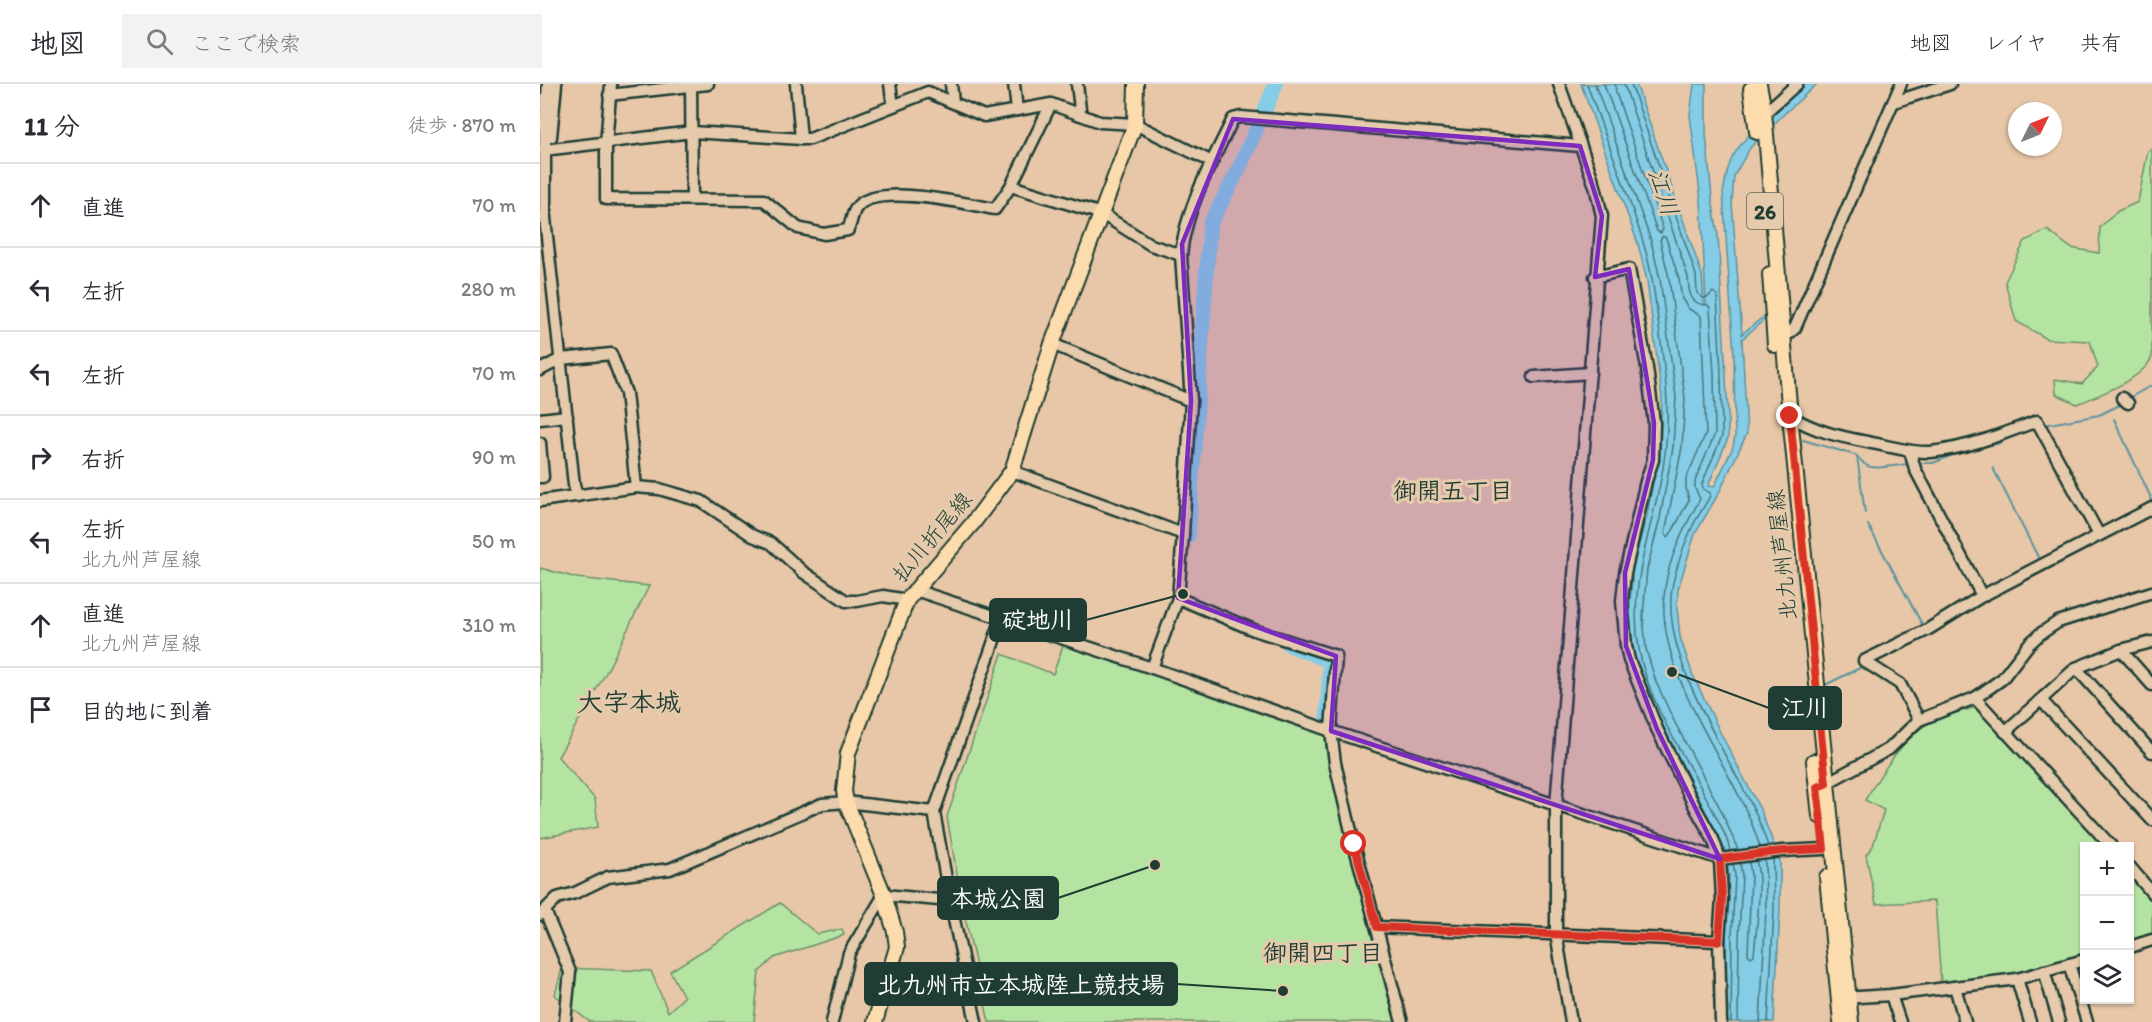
<!DOCTYPE html>
<html lang="ja">
<meta charset="utf-8">
<style>
body{margin:0;font-family:Itim,"Klee One",sans-serif;background:#f2f2f3;color:#2b2b33}
.controls{position:absolute;right:18px;bottom:18px;display:grid;overflow:hidden;border-radius:0px;box-shadow:0 2px 4px #0004}
.controls button{width:54px;height:54px;display:grid;place-items:center;padding:0;border:0;border-bottom:2px solid #e1e1e2;background:#fff;color:#2b2b33;font:30px sans-serif}
.compass{position:absolute;left:1468px;top:18px;width:54px;height:54px;border-radius:50%;background:#fff;box-shadow:0 2px 4px #0004;rotate:47deg}
.stop{position:absolute;width:18px;height:18px;margin:-14px;border:4px solid #d93025;border-radius:50%;background:#fff}
.stop.end{background:#d93025;border-color:#fff;box-shadow:0 2px 6px #0008}
.list{margin:0;padding:0;list-style:none}
h2{display:flex;justify-content:space-between;align-items:center;height:78px;margin:0;padding:0 24px;font-size:26px}
h2 small{font-size:20px;font-weight:400;color:#7c7c81}
.list li{display:grid;grid-template-columns:39px 1fr auto;gap:18px;align-items:center;box-sizing:border-box;height:84px;padding:0 24px;border-top:2px solid #e1e1e2}
.list b{display:block;font-size:22px;white-space:nowrap}
.list p{margin:0;font-size:20px;white-space:nowrap;color:#7c7c81}
.list em{font-size:20px;font-style:normal;color:#7c7c81}
.icon{flex:none;width:33px;height:33px;fill:none;stroke:currentColor;stroke-width:2;stroke-linecap:round;stroke-linejoin:round}
.map{position:relative;flex:none;width:1612px;height:938px;overflow:hidden}
header{display:flex;align-items:center;gap:36px;box-sizing:border-box;height:84px;padding:0 30px;background:#fff;border-bottom:2px solid #e1e1e2}
header strong{font-size:28px}
nav{display:flex;gap:33px;margin-inline-start:auto;font-size:21px}
.search{width:420px;height:54px;background:#f2f2f3;display:flex;align-items:center;gap:15px;box-sizing:border-box;padding:0 21px;border-radius:0px;color:#7c7c81;font-size:22px}
main{display:flex}
aside{flex:1;background:#fff}
.map>svg:first-child{display:block}
</style>
<header>
<strong>地図</strong>
<div class="search"><svg class="icon" aria-label="search" viewBox="0 0 24 24"><circle cx="10" cy="10" r="6"/><path d="M15 15l6 6"/></svg>ここで検索</div>
<nav><a>地図</a><a>レイヤ</a><a>共有</a></nav>
</header>
<main>
<aside>
<h2>11 分<small>徒歩 · 870 m</small></h2>
<ul class="list">
<li><svg class="icon" aria-label="ahead" viewBox="0 0 24 24"><path d="M12 20V5M6 11l6-6 6 6"/></svg><div><b>直進</b></div><em>70 m</em></li>
<li><svg class="icon" aria-label="left" viewBox="0 0 24 24"><path d="M17 20v-9H6M10 6l-5 5 5 5"/></svg><div><b>左折</b></div><em>280 m</em></li>
<li><svg class="icon" aria-label="left" viewBox="0 0 24 24"><path d="M17 20v-9H6M10 6l-5 5 5 5"/></svg><div><b>左折</b></div><em>70 m</em></li>
<li><svg class="icon" aria-label="right" viewBox="0 0 24 24"><path d="M7 20v-9h11M14 6l5 5-5 5"/></svg><div><b>右折</b></div><em>90 m</em></li>
<li><svg class="icon" aria-label="left" viewBox="0 0 24 24"><path d="M17 20v-9H6M10 6l-5 5 5 5"/></svg><div><b>左折</b><p>北九州芦屋線</p></div><em>50 m</em></li>
<li><svg class="icon" aria-label="ahead" viewBox="0 0 24 24"><path d="M12 20V5M6 11l6-6 6 6"/></svg><div><b>直進</b><p>北九州芦屋線</p></div><em>310 m</em></li>
<li><svg class="icon" aria-label="arrive" viewBox="0 0 24 24"><path d="M6 21V4h12l-3 4 3 4H6"/></svg><div><b>目的地に到着</b></div></li>
</ul>
</aside>
<div class="map">
<svg width="1612" height="938" viewBox="0 0 1612 938">
<rect width="100%" height="100%" fill="#e7c7a7"/>
<filter id="ink" filterUnits="userSpaceOnUse"><feTurbulence type="fractalNoise" baseFrequency=".0167" numOctaves="2"/><feDisplacementMap in="SourceGraphic" scale="12" xChannelSelector="R" yChannelSelector="G"/><feConvolveMatrix kernelMatrix="1 2 1 2 8 2 1 2 1" color-interpolation-filters="sRGB"/></filter>
<g filter="url(#ink)">
<!-- green -->
<g fill="#b5e4a2" stroke="#6a906b" stroke-width="1.5">
<path d="M 1612,65 L 1612,273 C 1602,296 1559,311 1537,320 L 1516,310 L 1515,295 L 1542,300 L 1558,283 L 1550,257 L 1507,255 L 1476,237 L 1465,198 L 1485,157 L 1507,146 L 1531,164 L 1559,169 L 1560,143 L 1578,127 L 1598,118 L 1608,67 Z"/>
<path d="M 0,484 L 37,494 L 109,502 L 68,585 L 18,673 L 55,715 L 58,743 L 0,754 Z"/>
<path d="M 524,559 L 785,647 L 786,665 L 830,845 L 856,938 L 449,938 L 423,825 L 407,733 L 462,570 L 513,590 Z"/>
<path d="M 1433,624 L 1437,625 L 1563,762 L 1544,762 L 1544,872 L 1476,892 L 1401,900 L 1395,817 L 1336,820 L 1326,771 L 1333,762 L 1344,726 L 1325,716 C 1338,695 1357,664 1376,648 C 1391,635 1414,630 1433,624 Z"/>
<path d="M 1590,792 L 1612,817 L 1612,853 L 1590,859 Z"/>
<path d="M 240,819 L 277,850 L 302,845 L 304,851 L 234,874 L 219,888 L 214,938 L 50,938 L 15,911 L 22,884 L 111,887 L 128,928 L 144,913 L 130,887 Z"/>
</g>
<!-- water -->
<path fill="#85cce6" stroke="#5c939f" stroke-width="1.5" d="M 1041,0 L 1096,0 L 1162,191 L 1164,221 L 1166,220 L 1161,117 L 1150,31 L 1154,0 L 1166,0 L 1166,50 L 1172,114 L 1178,151 L 1188,329 L 1188,354 L 1168,402 L 1174,403 L 1193,363 L 1195,352 L 1194,271 L 1183,109 C 1185,97 1187,83 1193,72 C 1209,46 1240,20 1263,0 L 1277,0 L 1243,31 L 1210,64 L 1194,92 L 1192,119 L 1202,250 L 1223,233 L 1225,235 L 1202,255 L 1207,349 L 1180,407 L 1155,450 L 1138,505 L 1137,524 L 1140,553 L 1152,589 L 1180,648 L 1221,727 L 1240,777 L 1240,826 L 1234,938 L 1185,938 L 1186,852 L 1189,791 L 1184,764 L 1103,602 L 1093,568 L 1089,532 L 1093,482 L 1107,431 L 1120,361 L 1122,314 L 1107,197 L 1098,160 Z"/>
<g fill="none" stroke-linecap="round" stroke-linejoin="round">
<!-- shore -->
<g stroke="#48767b" stroke-width="1.5">
<path d="M 1047,0 C 1065,53 1087,105 1103,158 C 1112,186 1115,214 1119,243 C 1124,282 1130,320 1126,360 C 1120,431 1086,491 1099,565 C 1108,619 1143,669 1168,717 C 1176,733 1187,750 1190,767"/>
<path d="M 1055,0 L 1111,157 L 1120,195 L 1136,313 L 1133,363 L 1120,434 L 1107,485 L 1103,532 L 1106,565 L 1116,598 L 1134,637 L 1181,726 L 1198,766"/>
<path d="M 1064,0 L 1117,147 L 1121,149 L 1123,145 L 1076,9 L 1075,0"/>
<path d="M 1084,0 L 1148,193 C 1149,208 1149,221 1168,221 L 1170,224 L 1174,290 L 1175,350 L 1155,397 L 1155,404 L 1160,415 C 1145,442 1129,473 1125,504 C 1114,582 1179,664 1209,733 C 1213,743 1217,753 1220,763"/>
<path d="M 1091,0 L 1156,191 L 1157,209 L 1163,214 L 1168,213 L 1173,208 L 1177,211 L 1181,290 L 1182,352 L 1162,400 L 1163,405 L 1170,409 L 1170,412 C 1164,424 1155,435 1150,448 C 1143,463 1135,488 1132,504 C 1121,573 1186,667 1215,728 C 1220,739 1224,751 1228,762"/>
<path d="M 1123,152 L 1126,154 L 1139,195 L 1142,215 L 1149,225 L 1161,232 L 1166,349 L 1146,395 L 1146,404 L 1149,416 C 1143,425 1135,446 1128,453 L 1125,449 L 1142,363 L 1145,314 L 1129,194 L 1120,156 Z"/>
<path d="M 1209,778 L 1211,791 L 1208,870 L 1211,873 L 1214,871 C 1216,848 1223,797 1216,777"/>
<path d="M 1191,938 L 1192,852 L 1195,791 L 1193,780"/>
<path d="M 1198,938 L 1199,853 L 1202,791 L 1200,779"/>
<path d="M 1220,938 L 1226,826 L 1225,776"/>
<path d="M 1228,938 L 1234,826 L 1233,775"/>
</g>
<!-- stream -->
<g stroke="#5c939f" stroke-width="2">
<path d="M 1589,314 L 1612,301"/>
<path d="M 1574,335 L 1612,416"/>
<path d="M 1504,341 L 1559,331 L 1582,320"/>
<path d="M 1263,356 L 1315,371 C 1320,374 1321,378 1326,381 C 1334,387 1360,380 1371,380"/>
<path d="M 1439,363 L 1457,360 L 1482,348"/>
<path d="M 1317,372 L 1325,429"/>
<path d="M 1376,379 L 1393,379 L 1422,367"/>
<path d="M 1453,384 L 1500,477"/>
<path d="M 1328,441 L 1383,542"/>
<path d="M 1285,601 L 1326,581"/>
</g>
<!-- river -->
<g stroke="#85cce6" stroke-width="15">
<path d="M 648,452 L 670,140 L 699,85 L 736,0"/>
<path d="M 749,561 L 790,577 L 787,639"/>
</g>
<!-- minor casing -->
<g stroke="#1f3d34" stroke-width="15">
<g id="minor">
<path d="M 8,0 L 5,36 L 5,134 L 34,401 L 37,412"/>
<path d="M 71,0 L 66,60 L 66,115 L 224,116 L 258,144 L 284,150 L 308,146 C 311,140 312,130 316,124 C 334,98 428,120 455,125 L 471,102 L 511,20"/>
<path d="M 151,0 L 152,115"/>
<path d="M 350,0 L 353,22"/>
<path d="M 411,0 L 413,18"/>
<path d="M 474,0 L 477,26"/>
<path d="M 537,0 L 540,25 L 538,30"/>
<path d="M 1019,0 L 1055,102 L 1062,132 L 1016,722 L 1016,849 L 1031,938"/>
<path d="M 69,11 L 168,0"/>
<path d="M 1354,18 L 1410,0"/>
<path d="M 1220,33 L 1257,0"/>
<path d="M 11,53 L 16,0"/>
<path d="M 261,55 L 270,55 L 388,8 L 444,32 L 511,20 L 560,38 L 595,40 L 672,78"/>
<path d="M 4,66 L 152,48 L 261,55 L 256,0"/>
<path d="M 471,102 L 562,130 L 611,161 L 641,171"/>
<path d="M 1055,193 L 1089,185 L 1107,284 L 1114,339 L 1113,376 L 1106,397 L 1085,489 L 1082,517 L 1086,562 L 1089,576 L 1117,645 L 1155,723 L 1173,755 L 1180,775 L 1182,814 L 1179,857 L 1181,938"/>
<path d="M 1237,255 L 1244,254 L 1255,244 L 1361,0"/>
<path d="M 512,260 L 651,317"/>
<path d="M 0,286 L 21,275 L 71,270 L 86,309 L 96,403"/>
<path d="M 994,293 L 1050,289"/>
<path d="M 1582,314 L 1588,319"/>
<path d="M 1250,332 C 1281,351 1310,354 1346,362 C 1360,365 1376,369 1391,368 C 1428,364 1463,350 1497,337 L 1559,451"/>
<path d="M 0,335 L 27,332"/>
<path d="M 0,359 L 3,393 L 0,393"/>
<path d="M 1370,367 L 1375,385 L 1442,512"/>
<path d="M 472,387 L 643,450"/>
<path d="M 0,417 L 96,403 L 119,405 L 161,417 L 213,452 L 231,459 L 263,488 L 306,517 L 317,517 L 343,512 L 367,516"/>
<path d="M 375,506 L 612,584 L 791,647 L 1180,775 L 1242,767 L 1284,765"/>
<path d="M 638,514 L 714,546 L 796,572 L 791,647 L 795,679 L 814,760 L 862,938"/>
<path d="M 1581,566 L 1612,601"/>
<path d="M 612,584 L 638,514 L 643,450 L 651,317 L 641,171 C 645,125 673,76 693,35 L 701,33 L 1040,62"/>
<path d="M 1536,584 L 1612,668"/>
<path d="M 1435,614 L 1571,762"/>
<path d="M 1501,616 L 1612,736"/>
<path d="M 1379,636 L 1360,600 L 1324,577 L 1387,546 L 1442,512 L 1612,424"/>
<path d="M 1465,648 L 1536,584 L 1581,566 L 1612,558"/>
<path d="M 1283,701 L 1349,665 L 1379,636 L 1435,614 L 1462,595 L 1489,560 L 1500,550 L 1518,538 L 1612,508"/>
<path d="M 1590,783 L 1612,809"/>
<path d="M 5,827 L 30,888 L 25,938"/>
<path d="M 0,831 L 17,814 L 35,809 L 68,793 L 130,785 L 282,720 L 306,718 L 394,728"/>
<path d="M 837,843 L 1179,857"/>
<path d="M 1590,863 L 1612,856"/>
<path d="M 1529,880 L 1547,938"/>
<path d="M 1504,887 L 1519,938"/>
<path d="M 1477,895 L 1544,876"/>
<path d="M 1415,903 L 1425,938"/>
<path d="M 1351,911 L 1360,938"/>
<path d="M 1302,914 L 1351,911 L 1477,895 L 1490,938"/>
<path d="M 292,938 L 309,869 L 344,811 L 410,817"/>
<path d="M 436,938 L 410,817 L 394,728 L 462,534"/>
</g>
</g>
<!-- major casing -->
<g stroke="#1f3d34" stroke-width="18">
<g id="major">
<path d="M 1219,0 L 1224,27 L 1250,332 L 1311,938"/>
<path d="M 1211,5 L 1217,48"/>
<path d="M 1230,190 L 1235,261"/>
<path d="M 1274,677 L 1280,732"/>
<path d="M 1287,793 L 1301,938"/>
<path d="M 335,938 L 357,863 L 355,848 L 344,811 L 306,718 L 304,707 L 308,669 L 367,516 L 433,439 L 472,387 L 512,260 L 595,40 L 596,0"/>
</g>
</g>
<!-- minor -->
<use href="#minor" stroke="#e5caac" stroke-width="10"/>
<!-- major -->
<use href="#major" stroke="#fcdcac" stroke-width="14"/>
</g>
</g>
<g fill="none" stroke-linecap="round" stroke-linejoin="round" filter="url(#ink)">
<!-- route -->
<path stroke="#d93025" stroke-width="8" d="M 814,760 L 837,843 L 1179,857 L 1182,814 L 1180,775 L 1242,767 L 1284,765 L 1277,703 L 1286,700 L 1250,332"/>
</g>
<!-- marked area -->
<path fill="#7b2cbf" fill-opacity="0.2" stroke="#7b2cbf" stroke-width="4.5" stroke-linejoin="round" d="M 693,35 L 1040,62 L 1062,132 L 1055,193 L 1089,185 L 1114,339 L 1113,376 L 1085,489 L 1086,562 L 1117,645 L 1180,775 L 791,647 L 796,572 L 638,514 L 651,317 L 642,160 Z"/>
<g text-anchor="middle" dominant-baseline="central" stroke-width="6" stroke-linejoin="round" paint-order="stroke">
<!-- shield labels -->
<rect fill="#e5caac" stroke="#5a6758" stroke-width="1.5" x="1207" y="109" width="36" height="36" rx="4.5"/>
<g font-size="21" font-weight="bold" fill="#1f3d34">
<text x="1225" y="127">26</text>
</g>
<!-- street labels -->
<g font-size="22" fill="#1f3d34" stroke="#e5caac">
<text transform="translate(392 453) rotate(-50)">払川折尾線</text>
<text transform="translate(1242 471) rotate(-96)">北九州芦屋線</text>
</g>
<!-- water labels -->
<g font-size="24" font-style="italic" fill="#24443d" stroke="#e5caac">
<text transform="translate(1124 108) rotate(72)">江川</text>
</g>
<!-- neighbourhood labels -->
<g font-size="24" font-weight="bold" fill="#1f3d34" stroke="#e5caac">
<text x="913" y="406">御開五丁目</text>
<text x="783" y="868">御開四丁目</text>
</g>
<!-- quarter labels -->
<g font-size="26" font-weight="bold" fill="#1f3d34" stroke="#e5caac">
<text x="89" y="618">大字本城</text>
</g>
</g>
<!-- callouts -->
<path fill="none" stroke="#1f3d34" stroke-width="2" d="M643 510L546 536M1132 588L1229 624M615 781L518 814M743 907L637 900"/>
<g fill="#1f3d34" stroke="#e5caac" stroke-width="2">
<circle cx="643" cy="510" r="6"/>
<circle cx="1132" cy="588" r="6"/>
<circle cx="615" cy="781" r="6"/>
<circle cx="743" cy="907" r="6"/>
</g>
<g fill="#1f3d34" stroke="#1f3d34" stroke-width="2">
<rect x="450" y="515" width="96" height="42" rx="6"/>
<rect x="1229" y="603" width="72" height="42" rx="6"/>
<rect x="398" y="793" width="120" height="42" rx="6"/>
<rect x="325" y="879" width="312" height="42" rx="6"/>
</g>
<g font-size="24" text-anchor="middle" font-weight="bold" fill="#fff">
<text x="498" y="544">碇地川</text>
<text x="1265" y="632">江川</text>
<text x="458" y="823">本城公園</text>
<text x="481" y="909">北九州市立本城陸上競技場</text>
</g>
</svg>
<div class="controls">
<button>+</button>
<button>−</button>
<button><svg class="icon" aria-label="layers" viewBox="0 0 24 24"><path d="M12 4l9 5-9 5-9-5zM3 14l9 5 9-5"/></svg></button>
</div>
<svg class="compass" viewBox="-18 -18 36 36"><path d="M0-13l5 13h-10z" fill="#e53935"/><path d="M0 13l5-13h-10z" fill="#7c7c81"/></svg>
<div class="stop" style="left:814px;top:760px"></div>
<div class="stop end" style="left:1250px;top:332px"></div>
</div>
</main>
